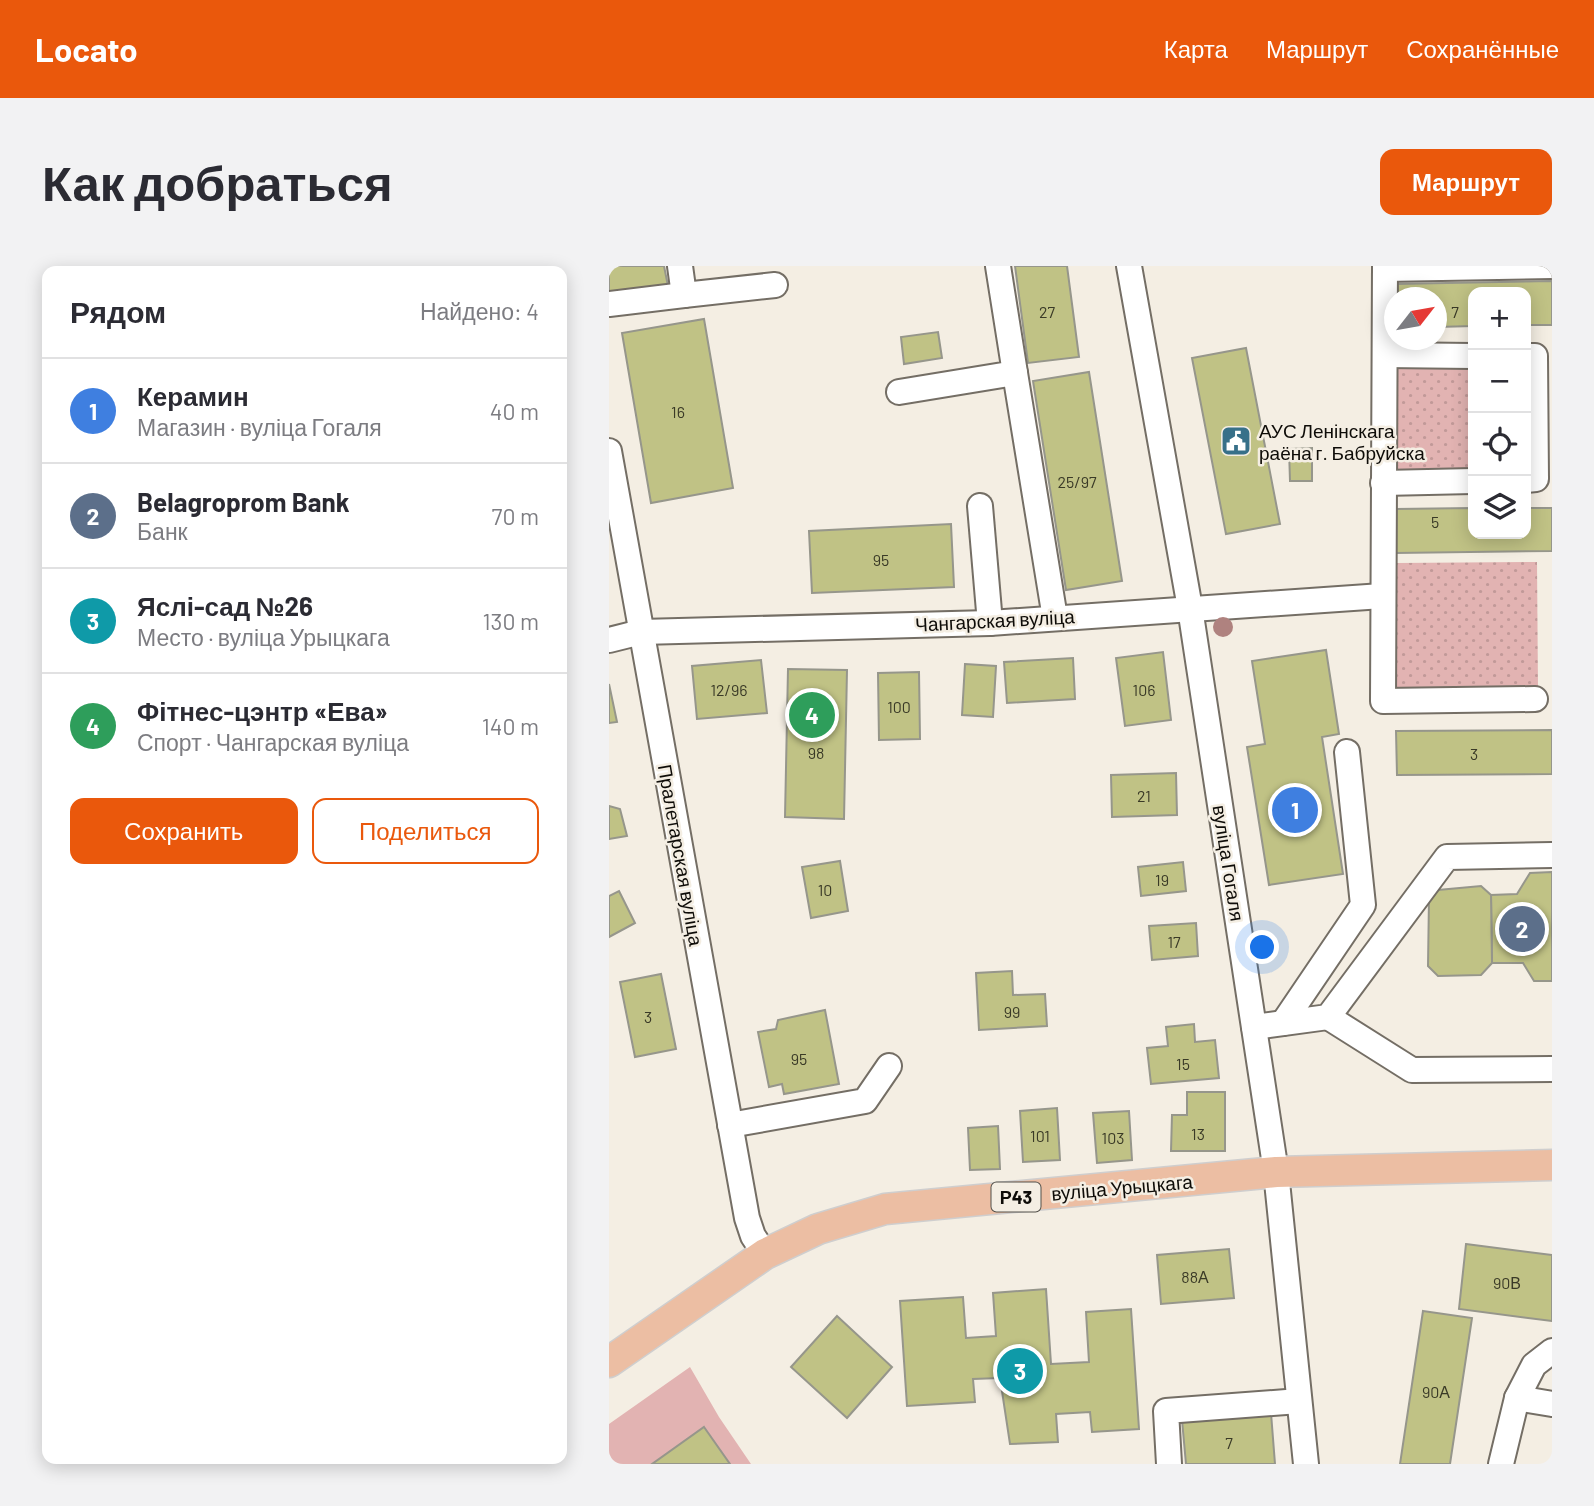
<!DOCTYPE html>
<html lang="ru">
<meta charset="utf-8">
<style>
body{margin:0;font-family:Barlow,sans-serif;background:#f2f2f3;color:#2b2b33}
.controls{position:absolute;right:21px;top:21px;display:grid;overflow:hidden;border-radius:14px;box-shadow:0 4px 18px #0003}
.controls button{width:63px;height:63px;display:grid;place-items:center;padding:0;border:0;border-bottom:2px solid #e1e1e2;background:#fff;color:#2b2b33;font:35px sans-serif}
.compass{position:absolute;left:775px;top:21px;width:63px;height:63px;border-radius:50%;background:#fff;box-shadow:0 4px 18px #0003;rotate:59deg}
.you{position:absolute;left:654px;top:682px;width:24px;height:24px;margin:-18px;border:5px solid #fff;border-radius:50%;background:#1a73e8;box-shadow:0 0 0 10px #1a73e833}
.badge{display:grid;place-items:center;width:46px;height:46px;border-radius:50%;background:#ea580c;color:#fff;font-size:23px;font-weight:700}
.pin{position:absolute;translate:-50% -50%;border:4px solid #fff;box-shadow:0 2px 7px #0006}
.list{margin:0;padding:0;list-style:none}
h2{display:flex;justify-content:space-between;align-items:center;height:91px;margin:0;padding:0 28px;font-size:30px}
h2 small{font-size:23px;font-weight:400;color:#7c7c81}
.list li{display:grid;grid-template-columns:46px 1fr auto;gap:21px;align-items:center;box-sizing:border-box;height:105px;padding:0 28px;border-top:2px solid #e1e1e2}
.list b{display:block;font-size:26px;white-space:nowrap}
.list p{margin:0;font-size:23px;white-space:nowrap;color:#7c7c81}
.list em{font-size:23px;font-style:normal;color:#7c7c81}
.actions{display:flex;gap:14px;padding:21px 28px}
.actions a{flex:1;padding:16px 0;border:2px solid #ea580c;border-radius:14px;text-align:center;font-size:24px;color:#ea580c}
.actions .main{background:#ea580c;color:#fff}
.icon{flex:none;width:38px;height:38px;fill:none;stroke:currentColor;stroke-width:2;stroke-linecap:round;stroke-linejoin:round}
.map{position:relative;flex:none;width:943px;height:1198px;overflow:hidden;border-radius:14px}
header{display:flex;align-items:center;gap:42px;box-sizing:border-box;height:98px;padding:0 35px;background:#ea580c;color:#fff}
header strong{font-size:33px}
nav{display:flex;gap:38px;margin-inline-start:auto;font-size:24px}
.intro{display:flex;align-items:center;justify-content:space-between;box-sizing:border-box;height:168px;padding:0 42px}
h1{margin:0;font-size:49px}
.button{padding:18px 32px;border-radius:14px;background:#ea580c;color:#fff;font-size:24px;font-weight:700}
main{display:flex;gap:42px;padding:0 42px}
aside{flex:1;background:#fff;border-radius:14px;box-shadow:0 4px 18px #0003}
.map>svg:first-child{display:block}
</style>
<header>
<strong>Locato</strong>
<nav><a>Карта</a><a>Маршрут</a><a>Сохранённые</a></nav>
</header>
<div class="intro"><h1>Как добраться</h1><a class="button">Маршрут</a></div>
<main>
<aside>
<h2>Рядом<small>Найдено: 4</small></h2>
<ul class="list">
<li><span class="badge" style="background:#3f7fe0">1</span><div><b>Керамин</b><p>Магазин · вуліца Гогаля</p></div><em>40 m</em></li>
<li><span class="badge" style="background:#5c6f8a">2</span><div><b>Belagroprom Bank</b><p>Банк</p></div><em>70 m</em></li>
<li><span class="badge" style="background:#0f9aa8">3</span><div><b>Яслі-сад №26</b><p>Место · вуліца Урыцкага</p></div><em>130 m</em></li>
<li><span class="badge" style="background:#2e9e5b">4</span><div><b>Фітнес-цэнтр «Ева»</b><p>Спорт · Чангарская вуліца</p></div><em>140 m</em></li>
</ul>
<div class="actions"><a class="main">Сохранить</a><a>Поделиться</a></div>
</aside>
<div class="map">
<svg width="943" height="1198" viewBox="0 0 943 1198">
<defs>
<pattern id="grass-dots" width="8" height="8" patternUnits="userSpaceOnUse" patternTransform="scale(1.75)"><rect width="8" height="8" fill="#e2b3b2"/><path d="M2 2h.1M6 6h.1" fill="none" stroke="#c19998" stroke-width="1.8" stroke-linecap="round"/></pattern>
</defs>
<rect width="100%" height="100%" fill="#f4eee3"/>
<!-- grass -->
<g fill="url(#grass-dots)">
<path d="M 786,99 L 864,100 L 864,204 L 786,205 Z"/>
<path d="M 928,296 L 929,423 L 785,424 L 787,297 Z"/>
</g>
<!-- pitch -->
<path fill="#e2b3b2" d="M 81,1101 L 110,1151 L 142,1198 L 0,1198 L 0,1158 Z"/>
<!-- building -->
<g fill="#c0c285" stroke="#96968b" stroke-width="2">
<path d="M 0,0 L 55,0 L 59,20 L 0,28 Z"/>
<path d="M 406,0 L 458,0 L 470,91 L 419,97 Z"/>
<path d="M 943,15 L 943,59 L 917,59 L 917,26 L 864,26 L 864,60 L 828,61 L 828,32 L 787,32 L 786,18 Z"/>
<path d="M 95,53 L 124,222 L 42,237 L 13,67 Z"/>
<path d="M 329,66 L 333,92 L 295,98 L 292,71 Z"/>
<path d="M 637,82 L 671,258 L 617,268 L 583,92 Z"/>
<path d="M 480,106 L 513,315 L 457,324 L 424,115 Z"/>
<path d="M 703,182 L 703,215 L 681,215 L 680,183 Z"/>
<path d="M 864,242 L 864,268 L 917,268 L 917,242 L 943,242 L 943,285 L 787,287 L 787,243 Z"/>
<path d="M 342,258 L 345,321 L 203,327 L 200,265 Z"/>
<path d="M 717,384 L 730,468 L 713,471 L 734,608 L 660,619 L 638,481 L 656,478 L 643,395 Z"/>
<path d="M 554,386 L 562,454 L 516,460 L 507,392 Z"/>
<path d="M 464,392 L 466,433 L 398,437 L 395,396 Z"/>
<path d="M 152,394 L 158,447 L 88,453 L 83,400 Z"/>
<path d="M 356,398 L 387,400 L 384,451 L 353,449 Z"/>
<path d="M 179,403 L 238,404 L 235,553 L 176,551 Z"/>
<path d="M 310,406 L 311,473 L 270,474 L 269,407 Z"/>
<path d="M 0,418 L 8,456 L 0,457 Z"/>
<path d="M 943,464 L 943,508 L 788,509 L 787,465 Z"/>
<path d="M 567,507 L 568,549 L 503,551 L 502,509 Z"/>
<path d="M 0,540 L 11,543 L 18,570 L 0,573 Z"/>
<path d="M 231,595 L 239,645 L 202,652 L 193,601 Z"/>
<path d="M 574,596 L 577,625 L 532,630 L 529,601 Z"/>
<path d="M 943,606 L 943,715 L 925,715 L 914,697 L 883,697 L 882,629 L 908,628 L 921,607 Z"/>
<path d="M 872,620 L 882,629 L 883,697 L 872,709 L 829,710 L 819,700 L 820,632 L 829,624 Z"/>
<path d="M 10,625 L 26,657 L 0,671 L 0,630 Z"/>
<path d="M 587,657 L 589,690 L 543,694 L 540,660 Z"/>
<path d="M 403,705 L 404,729 L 436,728 L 438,760 L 370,764 L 367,707 Z"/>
<path d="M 52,708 L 67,783 L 26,791 L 11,716 Z"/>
<path d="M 216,744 L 230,818 L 175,828 L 173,818 L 160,821 L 149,766 L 167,763 L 169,754 Z"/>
<path d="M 585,758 L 586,776 L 606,774 L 610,812 L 542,818 L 538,782 L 559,780 L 557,761 Z"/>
<path d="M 578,826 L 616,826 L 616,885 L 562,885 L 563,849 L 578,849 Z"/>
<path d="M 448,842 L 451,894 L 414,896 L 411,845 Z"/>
<path d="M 520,845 L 523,894 L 488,897 L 484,847 Z"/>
<path d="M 389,860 L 391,903 L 361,904 L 359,862 Z"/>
<path d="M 857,978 L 943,989 L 943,1055 L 850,1043 Z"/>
<path d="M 620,983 L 625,1032 L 552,1038 L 548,989 Z"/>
<path d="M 437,1023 L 442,1098 L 480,1096 L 477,1046 L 522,1043 L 530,1163 L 483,1166 L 481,1146 L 447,1148 L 449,1176 L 401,1178 L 391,1112 L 364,1113 L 366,1136 L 298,1140 L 291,1035 L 354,1031 L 357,1072 L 387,1070 L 384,1027 Z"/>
<path d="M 814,1045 L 863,1052 L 841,1198 L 791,1198 Z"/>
<path d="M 228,1050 L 283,1101 L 238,1152 L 182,1101 Z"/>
<path d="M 662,1147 L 666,1198 L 577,1198 L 573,1154 Z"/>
<path d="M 95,1161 L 121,1198 L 43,1198 Z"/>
</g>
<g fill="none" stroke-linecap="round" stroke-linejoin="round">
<!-- minor casing -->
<g stroke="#746e65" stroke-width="28">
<g id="minor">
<path d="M 520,0 L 581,342 L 667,906 L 697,1198"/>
<path d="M 776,0 L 774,435 L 926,433"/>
<path d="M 776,3 L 943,0"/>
<path d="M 75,29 L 166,19"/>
<path d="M 0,38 L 75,29 L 71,0"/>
<path d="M 776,89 L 864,90"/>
<path d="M 917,90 L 926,90 L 927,213 L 917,214"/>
<path d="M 406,107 L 446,352"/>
<path d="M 290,126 L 406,107 L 389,0"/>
<path d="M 0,185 L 138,952 L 144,970 L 156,988"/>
<path d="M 774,217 L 864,215"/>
<path d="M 371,240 L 381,357"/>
<path d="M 0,374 L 32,366 L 381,357 L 773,330"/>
<path d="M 719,751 L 803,804 L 943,803"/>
<path d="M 674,757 L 754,639 L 738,486"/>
<path d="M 645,761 L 719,751 L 838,591 L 943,589"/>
<path d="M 121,859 L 256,835 L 280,800"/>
<path d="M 908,1132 L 943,1138"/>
<path d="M 560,1198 L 557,1145 L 690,1135"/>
<path d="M 892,1198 L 908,1132 L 925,1099 L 943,1085"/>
</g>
</g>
<!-- major casing -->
<g stroke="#cfcece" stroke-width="33">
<path id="major" d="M 0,1096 L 156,988 L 209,963 L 276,943 L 667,906 L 943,899"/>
</g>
<!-- minor -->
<use href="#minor" stroke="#fff" stroke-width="24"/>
<!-- major -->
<use href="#major" stroke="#ecbea3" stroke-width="30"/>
</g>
<!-- trees -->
<circle fill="#af827f" cx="614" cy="361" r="10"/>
<!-- icons -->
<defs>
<g id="civic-square" transform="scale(1.575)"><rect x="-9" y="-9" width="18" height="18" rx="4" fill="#377089" stroke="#f4eee3"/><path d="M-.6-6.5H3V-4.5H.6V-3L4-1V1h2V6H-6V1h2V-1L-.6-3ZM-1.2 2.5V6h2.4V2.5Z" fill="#fff"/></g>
</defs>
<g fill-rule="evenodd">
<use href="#civic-square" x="627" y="175"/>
</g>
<g text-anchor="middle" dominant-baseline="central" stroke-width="5" stroke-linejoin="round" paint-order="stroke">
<!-- number labels -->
<g font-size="16" fill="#3a3a27">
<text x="438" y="45">27</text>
<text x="846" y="45">7</text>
<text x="69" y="145">16</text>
<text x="468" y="215">25/97</text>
<text x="826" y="255">5</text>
<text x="272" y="293">95</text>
<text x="120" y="423">12/96</text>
<text x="535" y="423">106</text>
<text x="290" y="440">100</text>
<text x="207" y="486">98</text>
<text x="865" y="487">3</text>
<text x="535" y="529">21</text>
<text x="553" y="613">19</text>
<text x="216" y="623">10</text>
<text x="565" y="675">17</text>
<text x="403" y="745">99</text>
<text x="39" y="750">3</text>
<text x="190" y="792">95</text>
<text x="574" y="797">15</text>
<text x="589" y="867">13</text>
<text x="431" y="869">101</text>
<text x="504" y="871">103</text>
<text x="586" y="1010">88А</text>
<text x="898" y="1016">90В</text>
<text x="827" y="1125">90А</text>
<text x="620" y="1176">7</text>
</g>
<!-- shield labels -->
<rect fill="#f4eee3" stroke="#53504a" stroke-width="2" x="382.5" y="916.5" width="49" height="29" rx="5"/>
<g font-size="18" font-weight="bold" fill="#0e0c08">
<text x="407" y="931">Р43</text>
</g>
<!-- poi labels -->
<g font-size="19" fill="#0e0c08" stroke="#f4eee3" text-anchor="start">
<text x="650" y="164">АУС Ленінскага<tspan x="650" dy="22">раёна г. Бабруйска</tspan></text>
</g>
<!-- street labels -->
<g font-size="19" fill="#0e0c08" stroke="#f4eee3">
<text transform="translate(386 354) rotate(-3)">Чангарская вуліца</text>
<text transform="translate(72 589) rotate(80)">Пралетарская вуліца</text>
<text transform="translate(620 597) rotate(81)">вуліца Гогаля</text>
<text transform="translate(513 921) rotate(-5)">вуліца Урыцкага</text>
</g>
</g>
</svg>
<div class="controls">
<button>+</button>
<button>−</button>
<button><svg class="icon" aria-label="locate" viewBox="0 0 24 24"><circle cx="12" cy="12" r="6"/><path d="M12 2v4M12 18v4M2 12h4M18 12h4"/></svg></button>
<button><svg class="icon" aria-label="layers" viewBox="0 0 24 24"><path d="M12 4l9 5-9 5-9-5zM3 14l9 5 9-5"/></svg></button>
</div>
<svg class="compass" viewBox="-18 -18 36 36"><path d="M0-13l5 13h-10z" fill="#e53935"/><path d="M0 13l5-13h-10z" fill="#7c7c81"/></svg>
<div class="you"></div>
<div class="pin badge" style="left:686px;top:544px;background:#3f7fe0">1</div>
<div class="pin badge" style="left:913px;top:663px;background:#5c6f8a">2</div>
<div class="pin badge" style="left:411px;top:1105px;background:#0f9aa8">3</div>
<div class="pin badge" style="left:203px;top:449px;background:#2e9e5b">4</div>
</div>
</main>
